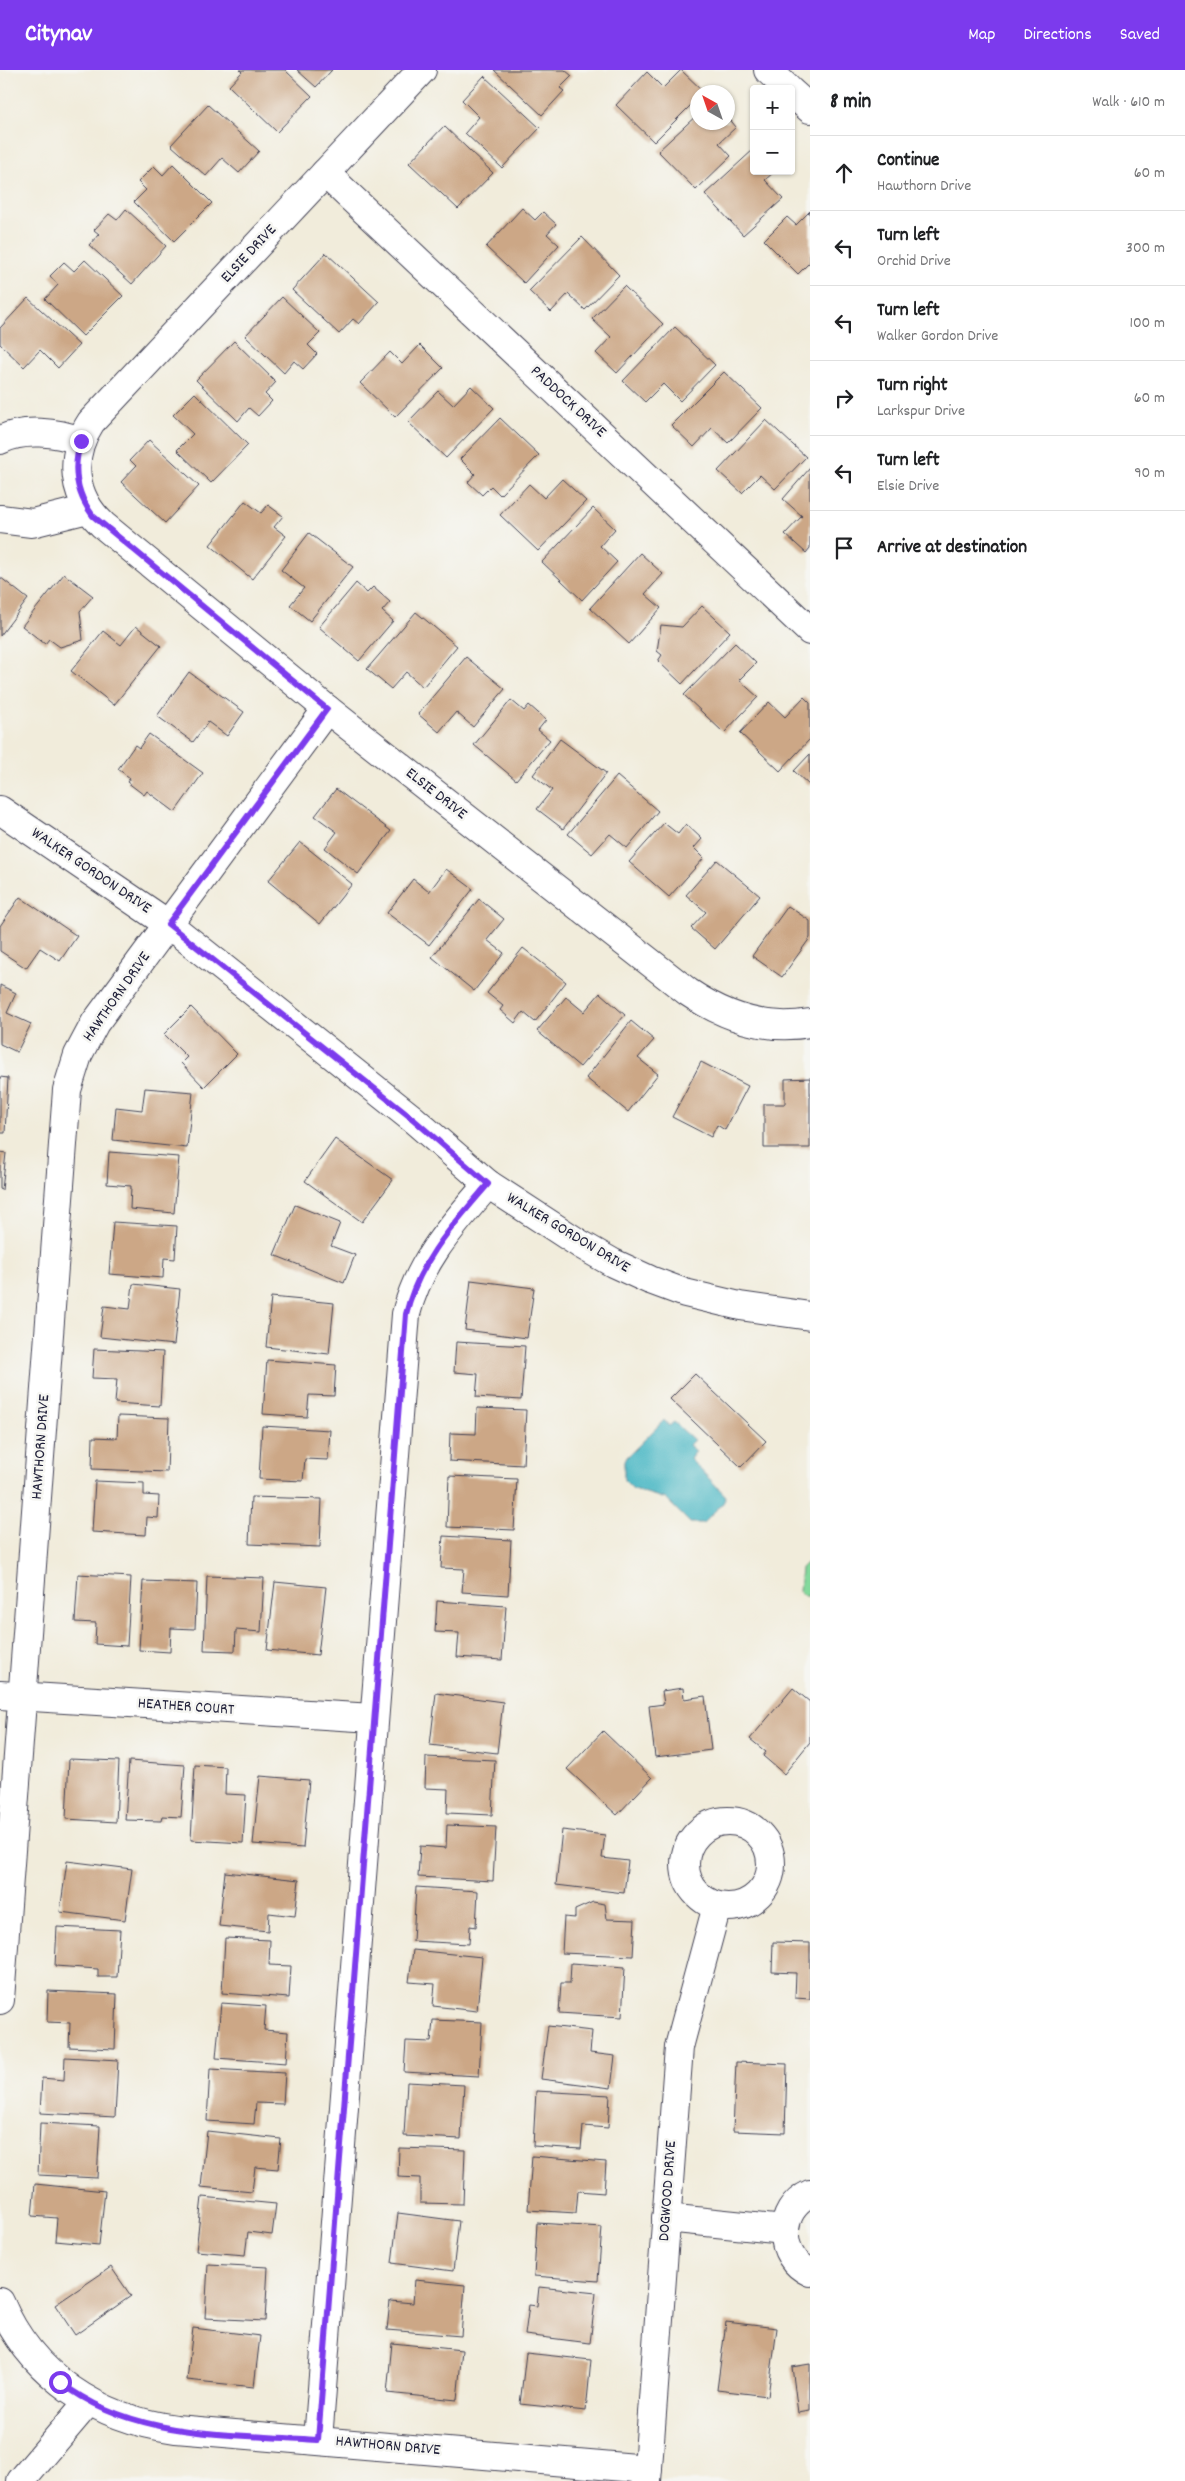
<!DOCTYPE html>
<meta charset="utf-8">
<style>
body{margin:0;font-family:Dekko,sans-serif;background:#f2f2f2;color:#202124}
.controls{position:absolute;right:15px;top:15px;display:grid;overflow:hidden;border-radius:5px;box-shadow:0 1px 4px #0004}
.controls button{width:45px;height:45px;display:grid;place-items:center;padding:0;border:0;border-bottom:1px solid #e0e0e0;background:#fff;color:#202124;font:25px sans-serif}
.compass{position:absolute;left:690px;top:15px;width:45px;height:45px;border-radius:50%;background:#fff;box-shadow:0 1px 4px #0004;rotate:320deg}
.stop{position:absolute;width:15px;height:15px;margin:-11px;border:4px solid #7c3aed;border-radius:50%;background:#fff}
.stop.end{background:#7c3aed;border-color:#fff;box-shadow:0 1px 5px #0008}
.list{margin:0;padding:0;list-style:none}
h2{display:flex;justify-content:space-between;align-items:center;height:65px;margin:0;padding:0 20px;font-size:21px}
h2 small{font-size:16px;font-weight:400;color:#757577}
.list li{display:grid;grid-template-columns:32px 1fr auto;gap:15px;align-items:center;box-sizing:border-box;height:75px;padding:0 20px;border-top:1px solid #e0e0e0}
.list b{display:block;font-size:19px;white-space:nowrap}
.list p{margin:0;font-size:16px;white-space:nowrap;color:#757577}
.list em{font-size:16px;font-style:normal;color:#757577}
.icon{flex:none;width:28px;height:28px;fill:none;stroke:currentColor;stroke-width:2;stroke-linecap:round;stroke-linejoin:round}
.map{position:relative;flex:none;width:810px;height:2411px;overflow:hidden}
header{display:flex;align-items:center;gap:30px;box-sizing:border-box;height:70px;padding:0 25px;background:#7c3aed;color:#fff}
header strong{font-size:24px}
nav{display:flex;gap:28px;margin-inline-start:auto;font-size:18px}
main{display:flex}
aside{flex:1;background:#fff}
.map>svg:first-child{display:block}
</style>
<header>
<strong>Citynav</strong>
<nav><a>Map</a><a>Directions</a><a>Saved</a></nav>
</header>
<main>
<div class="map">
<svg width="810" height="2411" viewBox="0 0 810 2411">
<rect width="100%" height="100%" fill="#f6f6f2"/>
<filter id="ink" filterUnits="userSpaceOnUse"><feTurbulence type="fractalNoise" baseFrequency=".02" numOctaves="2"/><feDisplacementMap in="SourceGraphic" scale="10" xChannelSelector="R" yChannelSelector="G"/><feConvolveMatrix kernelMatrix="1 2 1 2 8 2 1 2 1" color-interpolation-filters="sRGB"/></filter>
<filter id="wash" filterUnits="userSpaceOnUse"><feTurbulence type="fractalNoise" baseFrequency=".0096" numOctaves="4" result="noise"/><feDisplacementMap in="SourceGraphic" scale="20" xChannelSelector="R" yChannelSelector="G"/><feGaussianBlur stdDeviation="1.12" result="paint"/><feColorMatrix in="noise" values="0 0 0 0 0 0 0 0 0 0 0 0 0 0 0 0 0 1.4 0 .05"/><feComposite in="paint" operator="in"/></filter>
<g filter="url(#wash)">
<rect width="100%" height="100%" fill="#f1ecdb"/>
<!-- green -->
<path fill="#84d99c" stroke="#537e6c" d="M 806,1493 L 810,1494 L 810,1526 L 804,1526 L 799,1521 L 801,1498 Z"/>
<!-- water -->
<path fill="#4bb8c5" stroke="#366d80" d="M 664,1350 L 669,1356 L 674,1352 L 694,1370 L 689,1375 L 696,1381 L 690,1389 L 726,1426 L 723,1433 L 703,1453 L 690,1453 L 666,1429 L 633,1419 L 624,1410 L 624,1390 Z"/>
<g id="blocks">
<!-- building -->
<g fill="#cca786">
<path d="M 240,0 L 285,0 L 312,26 L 277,62 L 229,16 L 242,2 Z"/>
<path d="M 297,0 L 332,0 L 316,17 Z"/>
<path d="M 494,0 L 565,0 L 572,6 L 560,18 L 564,21 L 542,45 Z"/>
<path d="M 681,0 L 704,22 L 698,22 L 698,28 L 654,72 L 616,35 L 647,2 L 663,18 Z"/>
<path d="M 484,6 L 540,58 L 502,98 L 465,63 L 479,47 L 462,30 Z"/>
<path d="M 208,35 L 259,81 L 239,103 L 222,88 L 206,106 L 171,75 Z"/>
<path d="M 698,44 L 698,52 L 728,52 L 728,47 L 736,57 L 719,73 L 731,86 L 696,120 L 658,81 Z"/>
<path d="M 444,56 L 493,103 L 458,139 L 409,93 Z"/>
<path d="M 754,79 L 754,101 L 775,101 L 765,110 L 783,129 L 743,165 L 705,124 Z"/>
<path d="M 173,94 L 212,133 L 174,171 L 134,132 L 146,120 L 138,112 L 154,96 L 163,105 Z"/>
<path d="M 522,138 L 535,150 L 543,142 L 556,154 L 547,164 L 559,175 L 524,213 L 486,177 Z"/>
<path d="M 126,139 L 166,176 L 132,214 L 89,175 L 99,164 L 94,160 L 109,144 L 117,150 Z"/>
<path d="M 810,141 L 810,192 L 798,204 L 764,170 L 787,147 L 796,155 Z"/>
<path d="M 582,167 L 619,205 L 585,240 L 568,224 L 551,242 L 529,221 Z"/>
<path d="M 326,183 L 379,232 L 359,254 L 353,249 L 339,264 L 292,220 Z"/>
<path d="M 85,190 L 123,226 L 83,266 L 45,229 L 58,215 L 50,206 L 64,192 L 74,201 Z"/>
<path d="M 624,216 L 663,254 L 617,303 L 596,283 L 611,267 L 592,249 Z"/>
<path d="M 282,227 L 320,263 L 308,275 L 317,284 L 303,299 L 294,291 L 284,303 L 245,266 Z"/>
<path d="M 28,228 L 79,275 L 58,298 L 40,280 L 24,297 L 0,274 L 0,258 Z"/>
<path d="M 675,257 L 715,295 L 680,331 L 663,314 L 645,332 L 623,311 Z"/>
<path d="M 234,271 L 276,312 L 265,324 L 272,331 L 258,346 L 249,338 L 238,351 L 196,310 Z"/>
<path d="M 420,275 L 443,298 L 395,347 L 360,313 L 390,282 L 402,294 Z"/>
<path d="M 724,302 L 762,338 L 728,373 L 712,358 L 694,377 L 671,355 Z"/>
<path d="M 471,316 L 494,338 L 446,388 L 408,352 L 438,321 L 453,335 Z"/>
<path d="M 195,323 L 248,375 L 211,413 L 177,380 L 193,364 L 173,345 Z"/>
<path d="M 500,348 L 539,385 L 500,425 L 491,416 L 482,425 L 468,412 L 475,404 L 460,389 Z"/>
<path d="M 766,350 L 806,387 L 775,419 L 760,405 L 742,423 L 718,401 Z"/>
<path d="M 149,370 L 199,416 L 165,453 L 121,412 L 136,396 L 130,390 Z"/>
<path d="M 810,398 L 810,478 L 806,483 L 785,464 L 802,446 L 783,429 Z"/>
<path d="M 562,409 L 586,431 L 538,481 L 500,445 L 529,414 L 544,428 Z"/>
<path d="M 245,431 L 261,443 L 268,435 L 283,446 L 274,457 L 286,466 L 252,509 L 210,475 Z"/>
<path d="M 593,438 L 615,459 L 600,476 L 617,492 L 582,530 L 542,492 Z"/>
<path d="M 309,463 L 353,497 L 310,551 L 290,535 L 304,518 L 281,500 Z"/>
<path d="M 640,483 L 663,504 L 645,524 L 661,538 L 629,574 L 590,538 Z"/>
<path d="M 64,504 L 93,526 L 80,541 L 83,570 L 60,577 L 49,569 L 45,574 L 22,556 Z"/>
<path d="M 0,507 L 28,529 L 0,566 Z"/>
<path d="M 356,513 L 367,523 L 373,517 L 390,532 L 382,541 L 393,551 L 359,591 L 319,557 Z"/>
<path d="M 702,536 L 730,562 L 682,614 L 658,591 L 662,585 L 657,581 L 661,555 L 682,557 Z"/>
<path d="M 416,542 L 457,576 L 423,617 L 406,602 L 391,619 L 367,599 Z"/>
<path d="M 136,556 L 161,576 L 114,635 L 71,601 L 103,561 L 121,575 Z"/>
<path d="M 735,573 L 756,593 L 739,610 L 758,627 L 724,663 L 684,625 Z"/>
<path d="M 466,587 L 505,619 L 473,657 L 456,642 L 439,662 L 418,644 Z"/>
<path d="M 189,602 L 244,642 L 227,666 L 208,652 L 193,672 L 157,646 Z"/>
<path d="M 804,627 L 810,633 L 810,669 L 780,701 L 740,663 L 769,632 L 785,647 Z"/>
<path d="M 511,630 L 524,641 L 529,635 L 546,650 L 538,660 L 550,670 L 516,710 L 474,675 Z"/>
<path d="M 149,664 L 203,703 L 175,742 L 147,721 L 144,725 L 127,712 L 130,708 L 118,699 L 135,675 L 139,678 Z"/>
<path d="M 560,669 L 606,703 L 563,759 L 537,739 L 552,720 L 533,705 Z"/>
<path d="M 810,684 L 810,716 L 794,701 Z"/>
<path d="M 617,706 L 658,741 L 627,778 L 610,764 L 592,784 L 568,764 Z"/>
<path d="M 336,719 L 391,761 L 358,804 L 325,778 L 337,762 L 315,746 Z"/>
<path d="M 664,753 L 678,764 L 686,754 L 702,769 L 694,778 L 704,788 L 669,827 L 629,792 Z"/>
<path d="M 300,772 L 352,814 L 320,854 L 268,811 Z"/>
<path d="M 717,790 L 760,826 L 715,879 L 691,858 L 706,842 L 686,825 Z"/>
<path d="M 446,799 L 473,819 L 429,875 L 387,843 L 413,809 L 429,822 Z"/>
<path d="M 20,827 L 77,866 L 60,891 L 40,878 L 26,898 L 0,881 L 0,856 Z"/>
<path d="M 479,829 L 504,849 L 487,870 L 504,883 L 474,921 L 432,887 Z"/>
<path d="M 788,836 L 810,851 L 810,868 L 782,907 L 752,886 Z"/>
<path d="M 523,878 L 566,912 L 535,952 L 523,942 L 515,953 L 500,940 L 503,936 L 487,923 Z"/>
<path d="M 0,915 L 16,923 L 7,943 L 31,954 L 17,982 L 0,974 Z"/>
<path d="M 600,923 L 625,945 L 580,997 L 537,961 L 566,927 L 584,942 Z"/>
<path d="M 191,937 L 237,984 L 204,1017 L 181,993 L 187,987 L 164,964 Z"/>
<path d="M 631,951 L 654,970 L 638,988 L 658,1004 L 628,1042 L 586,1008 Z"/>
<path d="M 701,992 L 748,1016 L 725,1060 L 717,1055 L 711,1067 L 672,1047 Z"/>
<path d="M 0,1007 L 8,1008 L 5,1063 L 0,1063 Z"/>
<path d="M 810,1008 L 810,1078 L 764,1078 L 764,1034 L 785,1034 L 785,1009 Z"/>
<path d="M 145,1018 L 193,1022 L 187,1078 L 113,1070 L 116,1037 L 142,1040 Z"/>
<path d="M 335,1069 L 393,1110 L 362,1152 L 305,1111 Z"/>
<path d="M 0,1082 L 6,1083 L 2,1120 L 0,1119 Z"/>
<path d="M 109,1082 L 179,1087 L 174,1143 L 130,1139 L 131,1116 L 107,1114 Z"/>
<path d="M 295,1135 L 340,1153 L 331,1176 L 355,1185 L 344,1213 L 274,1185 Z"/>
<path d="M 113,1152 L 177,1156 L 175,1189 L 164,1188 L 163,1208 L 109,1204 Z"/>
<path d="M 471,1210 L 534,1218 L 527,1268 L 465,1260 Z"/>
<path d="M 133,1214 L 180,1219 L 174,1275 L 100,1267 L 104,1236 L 130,1239 Z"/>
<path d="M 271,1227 L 334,1233 L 329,1284 L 266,1277 Z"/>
<path d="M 456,1272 L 525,1276 L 521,1330 L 476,1327 L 478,1304 L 454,1302 Z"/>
<path d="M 94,1279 L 163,1282 L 160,1336 L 115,1333 L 117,1309 L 92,1308 Z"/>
<path d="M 267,1290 L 336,1295 L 334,1326 L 309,1325 L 307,1347 L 263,1344 Z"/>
<path d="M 695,1304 L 766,1371 L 741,1397 L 670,1329 Z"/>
<path d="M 477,1338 L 526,1340 L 523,1395 L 449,1391 L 450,1363 L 476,1364 Z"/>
<path d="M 118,1346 L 169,1348 L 167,1402 L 92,1399 L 93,1367 L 117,1368 Z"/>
<path d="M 262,1356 L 330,1360 L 328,1390 L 305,1389 L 303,1411 L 259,1409 Z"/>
<path d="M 449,1406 L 517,1409 L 514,1460 L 447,1457 Z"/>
<path d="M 95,1411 L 144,1413 L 144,1425 L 159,1426 L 158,1448 L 147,1447 L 146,1465 L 92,1462 Z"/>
<path d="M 251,1427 L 322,1429 L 320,1477 L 249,1474 Z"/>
<path d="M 443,1466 L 511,1470 L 508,1525 L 462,1522 L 464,1499 L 441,1498 Z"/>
<path d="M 78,1504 L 131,1507 L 127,1576 L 95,1574 L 96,1553 L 75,1552 Z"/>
<path d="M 207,1506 L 264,1508 L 261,1562 L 236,1560 L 235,1581 L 204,1580 Z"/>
<path d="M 143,1511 L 197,1513 L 195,1559 L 171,1558 L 170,1582 L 139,1580 Z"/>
<path d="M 275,1512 L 326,1517 L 318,1585 L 267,1580 Z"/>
<path d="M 437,1531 L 506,1536 L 502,1590 L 457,1587 L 459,1563 L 435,1562 Z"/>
<path d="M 683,1618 L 684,1629 L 705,1626 L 711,1680 L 655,1687 L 649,1636 L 664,1634 L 662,1621 Z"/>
<path d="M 793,1618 L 810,1632 L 810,1672 L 784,1704 L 763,1686 L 766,1682 L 750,1669 Z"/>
<path d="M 436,1623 L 503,1632 L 497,1683 L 430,1675 Z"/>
<path d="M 603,1661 L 652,1708 L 617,1745 L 567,1699 Z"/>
<path d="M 426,1687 L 495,1690 L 492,1745 L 447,1743 L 448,1719 L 425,1718 Z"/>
<path d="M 69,1689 L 119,1691 L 116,1752 L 66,1749 Z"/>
<path d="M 129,1691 L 185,1695 L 181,1747 L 162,1746 L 161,1751 L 125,1750 Z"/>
<path d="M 195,1695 L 226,1697 L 225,1724 L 246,1725 L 243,1773 L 191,1770 Z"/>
<path d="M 260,1706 L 309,1710 L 303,1778 L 253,1774 Z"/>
<path d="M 447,1755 L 496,1757 L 493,1811 L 418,1807 L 420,1776 L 446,1778 Z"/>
<path d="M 562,1760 L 605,1765 L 602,1788 L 628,1791 L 624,1823 L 556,1815 Z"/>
<path d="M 67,1791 L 132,1799 L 125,1850 L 60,1842 Z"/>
<path d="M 225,1802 L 299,1810 L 295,1846 L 269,1843 L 268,1861 L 219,1856 Z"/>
<path d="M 416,1817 L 478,1821 L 476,1857 L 470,1856 L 469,1874 L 413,1871 Z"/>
<path d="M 593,1832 L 605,1834 L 607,1849 L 635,1850 L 633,1886 L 562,1883 L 564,1847 L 575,1848 L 575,1840 Z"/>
<path d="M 57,1857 L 120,1860 L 117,1907 L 98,1907 L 98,1899 L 55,1896 Z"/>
<path d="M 225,1868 L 270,1870 L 269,1895 L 291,1896 L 289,1928 L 222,1923 Z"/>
<path d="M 773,1872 L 810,1873 L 810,1929 L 795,1928 L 796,1903 L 772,1902 Z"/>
<path d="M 413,1880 L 482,1887 L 477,1941 L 433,1936 L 435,1914 L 409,1912 Z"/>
<path d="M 571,1893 L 625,1897 L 622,1947 L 559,1943 L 561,1913 L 570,1913 Z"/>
<path d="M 48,1921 L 117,1924 L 115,1979 L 69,1977 L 70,1953 L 47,1952 Z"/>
<path d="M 221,1933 L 266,1936 L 264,1960 L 288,1962 L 286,1993 L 216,1988 Z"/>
<path d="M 433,1950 L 482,1952 L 479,2006 L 404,2002 L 406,1971 L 431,1972 Z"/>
<path d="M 548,1956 L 592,1961 L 590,1983 L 615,1986 L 611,2018 L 541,2009 Z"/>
<path d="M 65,1987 L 118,1990 L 115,2047 L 40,2043 L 42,2008 L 64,2010 Z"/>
<path d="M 736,1992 L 787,1994 L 785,2063 L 733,2061 Z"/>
<path d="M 210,1999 L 285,2003 L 283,2034 L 256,2033 L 254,2054 L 207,2051 Z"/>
<path d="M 407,2012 L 464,2015 L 461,2069 L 404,2066 Z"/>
<path d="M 536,2021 L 610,2025 L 608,2058 L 583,2056 L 581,2079 L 533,2076 Z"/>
<path d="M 40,2053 L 100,2056 L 97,2108 L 38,2105 Z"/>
<path d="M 207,2061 L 281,2069 L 278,2099 L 255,2097 L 252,2122 L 201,2117 Z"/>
<path d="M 399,2078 L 465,2080 L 463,2134 L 420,2133 L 420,2108 L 398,2107 Z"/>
<path d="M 532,2086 L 606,2092 L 604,2123 L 578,2121 L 576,2143 L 528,2140 Z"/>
<path d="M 35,2114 L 105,2121 L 99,2175 L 55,2171 L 57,2148 L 32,2146 Z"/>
<path d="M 202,2127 L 276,2134 L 272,2165 L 248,2162 L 245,2185 L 196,2181 Z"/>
<path d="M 398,2143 L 459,2151 L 453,2201 L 392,2193 Z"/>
<path d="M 537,2153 L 602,2157 L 598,2211 L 534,2206 Z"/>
<path d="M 208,2194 L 268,2197 L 265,2251 L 205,2248 Z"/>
<path d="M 111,2197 L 131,2226 L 75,2265 L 55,2235 Z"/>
<path d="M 415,2210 L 465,2215 L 461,2266 L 387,2260 L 390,2231 L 413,2233 Z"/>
<path d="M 539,2217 L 596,2223 L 590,2273 L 525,2265 L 529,2235 L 537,2236 Z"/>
<path d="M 726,2252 L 777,2258 L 768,2326 L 717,2320 Z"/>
<path d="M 193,2258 L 260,2266 L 254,2317 L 187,2310 Z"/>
<path d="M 392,2273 L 462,2280 L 457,2330 L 387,2323 Z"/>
<path d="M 526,2283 L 591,2290 L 586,2341 L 520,2334 Z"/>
<path d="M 810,2294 L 810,2341 L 798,2343 L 792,2297 Z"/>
</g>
</g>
</g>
<g filter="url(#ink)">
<use href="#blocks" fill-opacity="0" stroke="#414053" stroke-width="1"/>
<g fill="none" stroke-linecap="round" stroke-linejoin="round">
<!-- minor casing -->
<g stroke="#414053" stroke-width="30">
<g id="minor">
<path d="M 422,0 L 91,352 C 68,387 72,426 103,455 L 327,639 L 688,922 C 725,947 766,961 810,953"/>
<path d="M 768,0 L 788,19"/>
<path d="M 791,22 L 810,39"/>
<path d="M 325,103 L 810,561"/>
<path d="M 0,370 C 24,358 57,362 81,371"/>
<path d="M 0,449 L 32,453 L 88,439"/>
<path d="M 0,740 L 168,854 L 414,1050 L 488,1114 L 580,1174 L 613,1193 L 650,1210 L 685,1223 L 740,1236 L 810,1246"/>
<path d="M 0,1625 L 373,1648"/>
<circle cx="728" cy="1794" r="43"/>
<path d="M 0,1930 L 67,1020 L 78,985 L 95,953 L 327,639"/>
<path d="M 810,2124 C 776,2140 777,2187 810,2202"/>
<path d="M 666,2148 L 785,2160"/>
<path d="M 0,2232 C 31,2306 99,2349 176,2359 L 648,2399"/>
<path d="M 318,2370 L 406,1244 C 419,1191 453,1155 488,1114"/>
<path d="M 21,2411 L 88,2332"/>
<path d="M 647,2411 L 679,1977 L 717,1836"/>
</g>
</g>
<!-- minor -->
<use href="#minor" stroke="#fff" stroke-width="28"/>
</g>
</g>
<g fill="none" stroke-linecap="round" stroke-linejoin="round" filter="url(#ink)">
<!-- route -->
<path stroke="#7c3aed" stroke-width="6" d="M 60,2312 C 135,2370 228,2363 318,2370 L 406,1244 C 419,1191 453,1155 488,1114 L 414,1050 L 168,854 L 327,639 L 93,446 C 76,423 72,398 81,371"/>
</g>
<g text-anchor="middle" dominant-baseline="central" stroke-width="5" stroke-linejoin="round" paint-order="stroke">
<!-- street labels -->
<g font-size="16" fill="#22223b" stroke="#f6f6f2">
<text transform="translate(249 184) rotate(-47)">ELSIE DRIVE</text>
<text transform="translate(568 332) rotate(43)">PADDOCK DRIVE</text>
<text transform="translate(436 724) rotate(38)">ELSIE DRIVE</text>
<text transform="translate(91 801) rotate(34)">WALKER GORDON DRIVE</text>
<text transform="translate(117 927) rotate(-55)">HAWTHORN DRIVE</text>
<text transform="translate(568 1163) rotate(31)">WALKER GORDON DRIVE</text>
<text transform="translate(41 1377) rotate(-86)">HAWTHORN DRIVE</text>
<text transform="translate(186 1637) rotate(4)">HEATHER COURT</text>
<text transform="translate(668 2121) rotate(-86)">DOGWOOD DRIVE</text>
<text transform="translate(388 2376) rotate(5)">HAWTHORN DRIVE</text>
</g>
</g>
</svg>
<div class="controls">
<button>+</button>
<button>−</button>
</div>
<svg class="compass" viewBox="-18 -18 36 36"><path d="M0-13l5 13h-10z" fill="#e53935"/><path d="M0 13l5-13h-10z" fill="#757577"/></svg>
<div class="stop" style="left:60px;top:2312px"></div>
<div class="stop end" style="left:81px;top:371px"></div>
</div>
<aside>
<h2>8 min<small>Walk · 610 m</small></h2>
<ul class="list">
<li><svg class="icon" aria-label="ahead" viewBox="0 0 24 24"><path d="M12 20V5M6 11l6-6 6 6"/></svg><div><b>Continue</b><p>Hawthorn Drive</p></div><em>60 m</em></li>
<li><svg class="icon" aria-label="left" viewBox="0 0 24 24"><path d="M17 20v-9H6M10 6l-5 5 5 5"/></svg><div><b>Turn left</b><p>Orchid Drive</p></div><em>300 m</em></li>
<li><svg class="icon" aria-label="left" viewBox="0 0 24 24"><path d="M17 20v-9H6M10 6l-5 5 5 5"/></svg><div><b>Turn left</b><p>Walker Gordon Drive</p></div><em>100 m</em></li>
<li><svg class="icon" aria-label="right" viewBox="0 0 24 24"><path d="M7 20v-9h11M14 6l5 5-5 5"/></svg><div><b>Turn right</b><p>Larkspur Drive</p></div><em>60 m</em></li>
<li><svg class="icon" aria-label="left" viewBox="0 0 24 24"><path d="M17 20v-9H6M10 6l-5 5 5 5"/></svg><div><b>Turn left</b><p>Elsie Drive</p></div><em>90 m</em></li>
<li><svg class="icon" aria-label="arrive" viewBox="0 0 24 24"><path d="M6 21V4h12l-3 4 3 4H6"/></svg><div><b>Arrive at destination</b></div></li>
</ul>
</aside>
</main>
